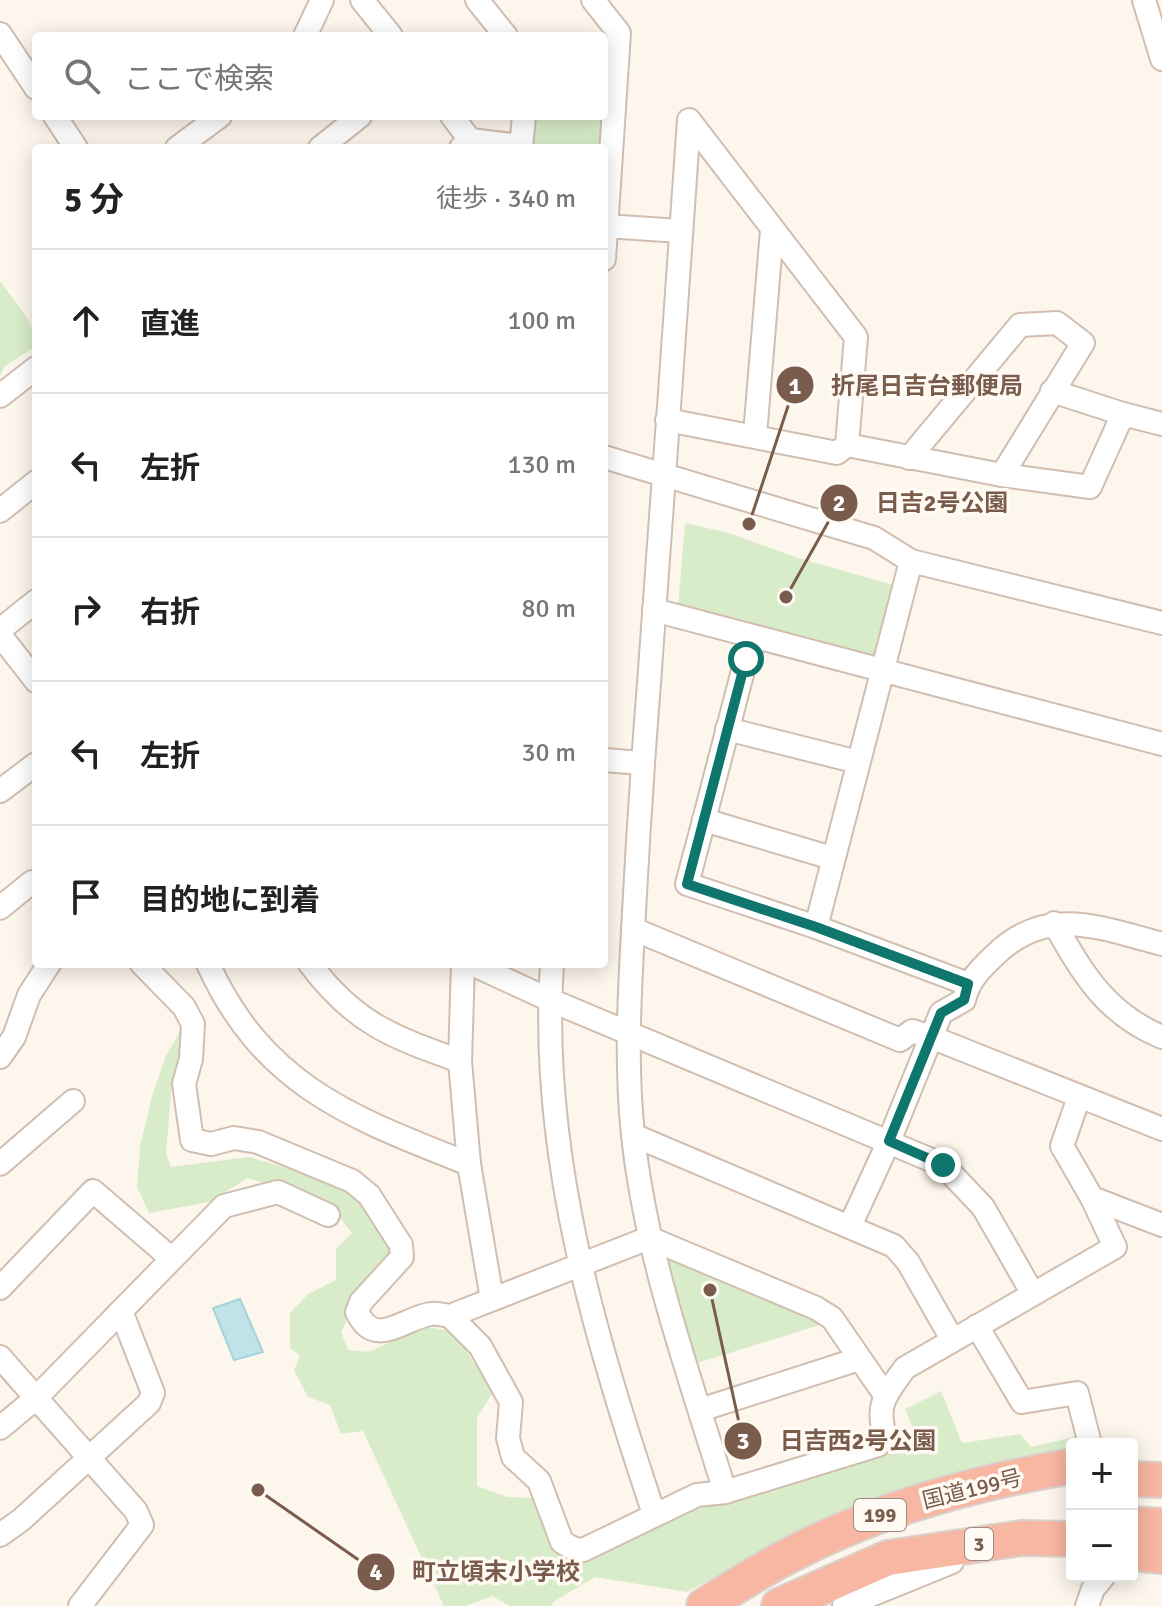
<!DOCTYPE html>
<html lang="ja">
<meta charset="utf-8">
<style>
body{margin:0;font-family:Signika,"Noto Sans JP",sans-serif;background:#f6f6f6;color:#222}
.controls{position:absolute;right:24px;bottom:24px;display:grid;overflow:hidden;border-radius:8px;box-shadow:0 4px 20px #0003}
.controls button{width:72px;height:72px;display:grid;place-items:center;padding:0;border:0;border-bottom:2px solid #e0e0e0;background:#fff;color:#222;font:40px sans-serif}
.stop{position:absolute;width:24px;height:24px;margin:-18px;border:6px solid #0f766e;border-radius:50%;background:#fff}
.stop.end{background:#0f766e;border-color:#fff;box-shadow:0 2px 8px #0008}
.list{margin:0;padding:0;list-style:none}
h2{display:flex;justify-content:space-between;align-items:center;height:104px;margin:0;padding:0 32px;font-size:34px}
h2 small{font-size:26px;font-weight:400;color:#767676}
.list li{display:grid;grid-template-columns:52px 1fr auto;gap:24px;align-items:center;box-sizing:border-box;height:144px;padding:0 32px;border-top:2px solid #e0e0e0}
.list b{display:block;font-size:30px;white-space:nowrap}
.list em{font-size:26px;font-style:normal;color:#767676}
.icon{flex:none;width:44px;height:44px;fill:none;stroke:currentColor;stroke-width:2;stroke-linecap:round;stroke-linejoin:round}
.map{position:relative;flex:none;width:1162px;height:1606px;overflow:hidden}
.search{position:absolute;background:#fff;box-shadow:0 4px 20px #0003;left:32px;top:32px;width:576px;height:88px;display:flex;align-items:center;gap:20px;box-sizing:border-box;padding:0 28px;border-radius:8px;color:#767676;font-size:30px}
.panel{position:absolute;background:#fff;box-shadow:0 4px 20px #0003;left:32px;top:144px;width:576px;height:824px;border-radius:8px}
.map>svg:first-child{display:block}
</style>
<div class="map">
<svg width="1162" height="1606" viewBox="0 0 1162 1606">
<rect width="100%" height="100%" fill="#fdf6ec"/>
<!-- green -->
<g fill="#d8ecc9">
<path d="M 536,116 L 604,116 L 602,148 L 533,148 Z"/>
<path d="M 0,281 C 13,300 36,322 36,346 L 4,367 L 0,376 Z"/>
<path d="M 685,523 L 729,533 L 795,557 L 896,586 L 875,656 L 678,607 Z"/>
<path d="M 183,1026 L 183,1056 L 172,1082 L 166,1153 L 171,1167 L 249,1157 L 350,1186 L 395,1250 L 359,1294 L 341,1332 L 348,1350 L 368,1352 L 426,1327 L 453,1331 L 493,1392 L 477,1418 L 477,1486 L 507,1497 L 534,1498 L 563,1560 L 590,1556 L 672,1516 L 909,1446 L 916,1435 L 905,1409 L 941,1391 L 962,1443 L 1020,1434 L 1031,1447 L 1092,1433 L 1096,1444 L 1072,1444 L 1072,1455 L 799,1533 L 687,1592 L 595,1577 L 553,1602 L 552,1606 L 510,1606 L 492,1596 L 465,1606 L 444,1606 L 363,1431 L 341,1434 L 330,1405 L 308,1397 L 294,1370 L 300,1356 L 290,1348 L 290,1313 L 308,1294 L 336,1280 L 336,1249 L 352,1233 L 330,1205 L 248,1178 L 209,1202 L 149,1213 L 137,1187 L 140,1147 L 152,1096 L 166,1056 Z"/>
<path d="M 666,1256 L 823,1324 L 694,1364 Z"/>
</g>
<!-- water -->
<path fill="#bfe3e8" stroke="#a5d3da" stroke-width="2" d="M 240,1299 L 263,1352 L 234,1360 L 213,1308 Z"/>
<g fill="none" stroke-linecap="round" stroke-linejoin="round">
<!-- minor casing -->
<g stroke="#d1beb0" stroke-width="26">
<g id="minor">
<path d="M 362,0 L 391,36"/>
<path d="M 477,0 L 506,36"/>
<path d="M 593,0 L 619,33 L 604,259"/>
<path d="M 1144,0 L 1162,59"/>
<path d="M 0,34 L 36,88"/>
<path d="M 305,36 L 322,0"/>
<path d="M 55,116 L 76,148"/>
<path d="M 452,116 L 470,140"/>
<path d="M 177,148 L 220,116"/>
<path d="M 320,148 L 360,116"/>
<path d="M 461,148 L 470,140 L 521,146"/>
<path d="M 521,148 L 524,116"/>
<path d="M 604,226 L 681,231"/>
<path d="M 1052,391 L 1123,414 L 1162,424"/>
<path d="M 0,396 L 36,368"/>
<path d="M 667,420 L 837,453 L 847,445 L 856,337 L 689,120 C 676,308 663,495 649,683 C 643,759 638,836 634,912 C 630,987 625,1060 633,1135 C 646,1258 689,1374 725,1492"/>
<path d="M 755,435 L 772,230"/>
<path d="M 847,445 L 1002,475 L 1090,487 L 1123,414"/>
<path d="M 604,457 L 874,538 L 911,561 L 1162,623"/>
<path d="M 909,458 L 1020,325 L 1057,323 L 1083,343 L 1002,475"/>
<path d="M 0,511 L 36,482"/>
<path d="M 654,610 L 1162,744"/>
<path d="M 0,630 L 36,601"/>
<path d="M 0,635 L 36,681"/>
<path d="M 757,638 L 746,659 L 704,820 L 832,858"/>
<path d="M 727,729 L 858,762"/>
<path d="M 604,760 L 642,763"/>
<path d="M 0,791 L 36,764"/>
<path d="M 704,820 L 687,884 L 816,927 L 968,984"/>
<path d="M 0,908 L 32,882 L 36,882"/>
<path d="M 1054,923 C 1083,974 1106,1014 1162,1037"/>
<path d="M 816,927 L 911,561"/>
<path d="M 633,929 L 900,1040 L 912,1031 L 931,1037 L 1162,1129"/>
<path d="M 142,964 L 184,1007 L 193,1024 L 191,1059 L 184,1084 L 192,1140 L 211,1144 L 234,1138 L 258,1142 L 352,1181 L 369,1195 L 401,1245 L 402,1257 L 361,1302 L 357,1312 C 375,1350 403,1318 431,1314 C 437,1313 444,1315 450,1316 L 649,1238 L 816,1308 L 832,1318 L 885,1395"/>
<path d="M 208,964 C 264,1087 353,1118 469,1164"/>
<path d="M 310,964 C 355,1024 393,1037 460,1061"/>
<path d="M 463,964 L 460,1061 L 469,1164 L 492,1299"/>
<path d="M 472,964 L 550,1000 L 943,1165 L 983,1207 L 1033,1294"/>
<path d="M 552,964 C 539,1153 595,1337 654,1514"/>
<path d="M 0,1057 L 14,1037 L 29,995 L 49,964"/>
<path d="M 633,1135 L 894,1246 L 908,1262 L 952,1339"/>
<path d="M 0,1164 L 73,1101"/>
<path d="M 1092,1198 L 1162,1225"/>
<path d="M 850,1226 L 889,1141 L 941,1013 L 964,1000 C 969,980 980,969 995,955 C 1047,904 1101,928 1162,944"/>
<path d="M 0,1288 L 93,1191 L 172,1259 L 224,1206 L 278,1192 L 328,1215"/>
<path d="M 450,1316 L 480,1346 L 511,1402 L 508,1438 L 513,1457 L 539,1481 L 562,1542 L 574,1549 L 583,1550 L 697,1495 L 725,1492 L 878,1445 L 885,1435 C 875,1404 887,1393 905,1368 L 1115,1247 L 1092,1198 L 1062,1146 L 1079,1097"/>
<path d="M 977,1326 L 1022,1402 L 1077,1393 L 1090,1444"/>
<path d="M 0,1357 L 136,1511 L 142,1525 L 80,1606"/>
<path d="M 700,1410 L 859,1359"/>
<path d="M 0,1428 L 35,1399 L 172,1259"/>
<path d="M 0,1535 L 21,1520 L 149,1403 L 153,1393 L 121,1311"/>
<path d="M 844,1606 L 952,1562"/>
<path d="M 1087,1606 L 1093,1589 L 1104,1576"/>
</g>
</g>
<!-- highway casing -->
<g stroke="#dad1cd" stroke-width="38">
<g id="highway">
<path d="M 1132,1479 L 1162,1480"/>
<path d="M 1132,1524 L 1162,1526"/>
<path d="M 1132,1553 L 1162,1556"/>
<path d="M 704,1606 C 732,1589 759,1571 788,1556 C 877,1509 974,1483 1072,1466"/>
<path d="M 779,1606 L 888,1558 L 1022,1538 L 1072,1539"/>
</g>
</g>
<!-- minor -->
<use href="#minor" stroke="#fff" stroke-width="22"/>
<!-- highway -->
<use href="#highway" stroke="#f7b7a3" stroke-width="34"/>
</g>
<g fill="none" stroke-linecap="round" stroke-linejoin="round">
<!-- route -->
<path stroke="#0f766e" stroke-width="10" d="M 746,659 L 687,884 L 816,927 L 968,984 L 964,1000 L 941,1013 L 889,1141 L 943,1165"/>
</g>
<g text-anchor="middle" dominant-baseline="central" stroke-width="7" stroke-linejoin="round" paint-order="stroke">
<!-- shield labels -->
<g fill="#fffaf3" stroke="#a28b7f" stroke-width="2">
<rect x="854" y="1499" width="52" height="32" rx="6"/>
<rect x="965" y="1528" width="28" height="32" rx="6"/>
</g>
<g font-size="20" font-weight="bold" fill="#7a5c4d">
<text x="880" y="1515">199</text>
<text x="979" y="1544">3</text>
</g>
<!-- street labels -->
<g font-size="22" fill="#7a5c4d" stroke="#fffaf3">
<text transform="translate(972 1489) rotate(-14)">国道199号</text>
</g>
</g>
<!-- callouts -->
<path fill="none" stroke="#7a5c4d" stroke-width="3" d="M749 524L795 385M786 597L839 503M710 1290L743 1441M258 1490L376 1572"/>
<g fill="#7a5c4d" stroke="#fffaf3" stroke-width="3">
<circle cx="749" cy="524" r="8"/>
<circle cx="786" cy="597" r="8"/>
<circle cx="710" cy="1290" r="8"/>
<circle cx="258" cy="1490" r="8"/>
<circle cx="795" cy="385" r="20"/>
<circle cx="839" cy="503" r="20"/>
<circle cx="743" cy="1441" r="20"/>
<circle cx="376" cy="1572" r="20"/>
</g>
<g font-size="24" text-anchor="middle" font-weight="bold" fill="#fff">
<text x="795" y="394">1</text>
<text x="839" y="511">2</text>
<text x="743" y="1449">3</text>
<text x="376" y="1580">4</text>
</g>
<g font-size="24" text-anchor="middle" font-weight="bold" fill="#7a5c4d" stroke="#fffaf3" stroke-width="7" stroke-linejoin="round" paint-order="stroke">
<text x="927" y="394">折尾日吉台郵便局</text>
<text x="942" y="511">日吉2号公園</text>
<text x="858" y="1449">日吉西2号公園</text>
<text x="496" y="1580">町立頃末小学校</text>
</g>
</svg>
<div class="controls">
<button>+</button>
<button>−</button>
</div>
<div class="stop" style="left:746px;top:659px"></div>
<div class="stop end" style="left:943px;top:1165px"></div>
<div class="search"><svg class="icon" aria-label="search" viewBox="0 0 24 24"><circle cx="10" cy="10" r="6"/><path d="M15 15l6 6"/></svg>ここで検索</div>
<section class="panel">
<h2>5 分<small>徒歩 · 340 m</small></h2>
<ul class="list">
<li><svg class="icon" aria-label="ahead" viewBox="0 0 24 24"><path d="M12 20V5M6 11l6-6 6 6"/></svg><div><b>直進</b></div><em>100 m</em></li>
<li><svg class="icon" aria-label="left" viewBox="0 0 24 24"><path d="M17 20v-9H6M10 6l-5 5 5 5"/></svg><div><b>左折</b></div><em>130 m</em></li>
<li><svg class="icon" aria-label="right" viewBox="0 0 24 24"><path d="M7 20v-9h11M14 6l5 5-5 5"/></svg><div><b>右折</b></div><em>80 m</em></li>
<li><svg class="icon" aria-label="left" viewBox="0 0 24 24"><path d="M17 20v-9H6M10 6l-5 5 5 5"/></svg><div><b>左折</b></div><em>30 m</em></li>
<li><svg class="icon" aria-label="arrive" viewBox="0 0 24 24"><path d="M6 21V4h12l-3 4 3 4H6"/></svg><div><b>目的地に到着</b></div></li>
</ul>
</section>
</div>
